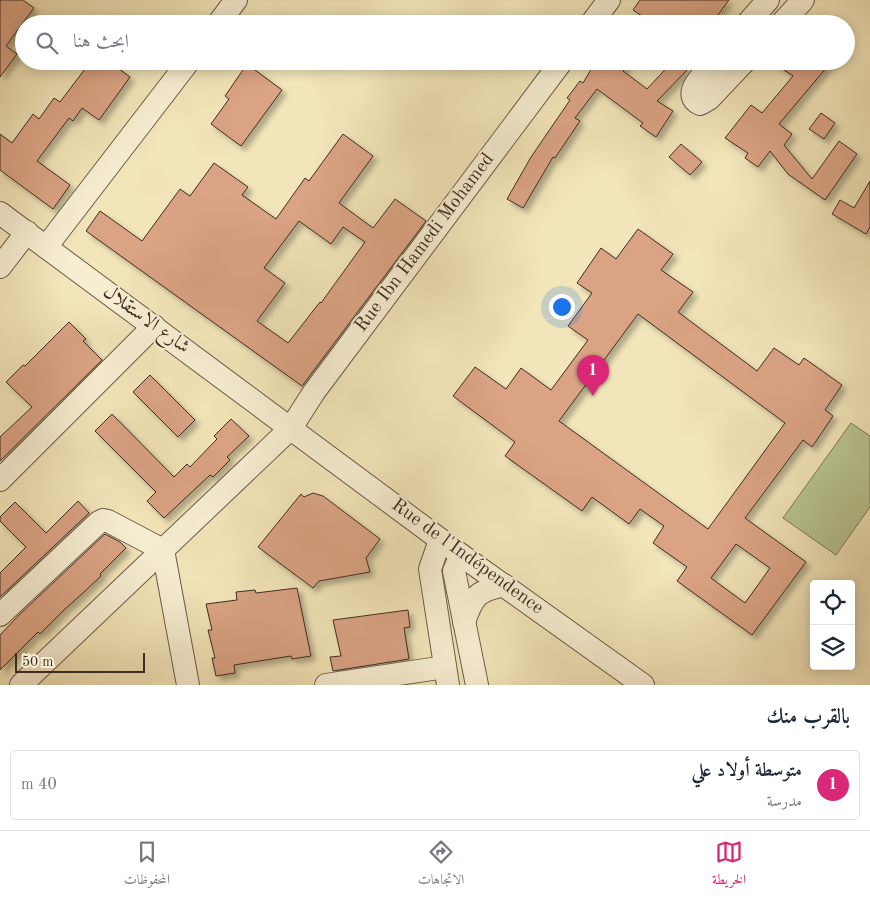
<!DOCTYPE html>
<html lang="ar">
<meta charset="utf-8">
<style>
body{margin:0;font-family:"Old Standard TT",Amiri,serif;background:#f6f6f7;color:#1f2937;direction:rtl}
.controls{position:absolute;right:15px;bottom:15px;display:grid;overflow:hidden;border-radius:5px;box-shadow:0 2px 12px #0003}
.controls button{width:45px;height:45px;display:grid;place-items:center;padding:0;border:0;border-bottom:1px solid #e0e1e3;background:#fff;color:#1f2937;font:25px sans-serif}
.scale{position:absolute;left:15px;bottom:12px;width:130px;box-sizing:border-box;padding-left:5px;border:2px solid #402c22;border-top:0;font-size:14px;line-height:18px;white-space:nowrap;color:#402c22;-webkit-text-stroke:4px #f7eed2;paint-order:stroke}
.you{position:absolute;left:561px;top:306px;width:18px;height:18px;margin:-12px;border:4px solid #fff;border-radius:50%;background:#1a73e8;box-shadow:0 0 0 8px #1a73e833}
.badge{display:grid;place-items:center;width:32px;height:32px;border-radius:50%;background:#db2777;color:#fff;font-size:16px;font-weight:700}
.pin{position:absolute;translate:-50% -41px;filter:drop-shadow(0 1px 2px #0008)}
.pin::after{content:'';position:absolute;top:26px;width:18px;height:15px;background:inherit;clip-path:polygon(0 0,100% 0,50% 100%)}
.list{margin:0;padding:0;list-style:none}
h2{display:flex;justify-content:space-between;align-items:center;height:65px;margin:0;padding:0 20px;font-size:21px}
h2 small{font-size:16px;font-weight:400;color:#747a83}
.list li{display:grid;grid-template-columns:32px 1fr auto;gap:15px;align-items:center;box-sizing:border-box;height:70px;margin:0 10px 10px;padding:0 10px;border:1px solid #e0e1e3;border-radius:5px}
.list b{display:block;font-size:19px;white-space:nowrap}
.list p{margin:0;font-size:16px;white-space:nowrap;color:#747a83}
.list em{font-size:16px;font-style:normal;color:#747a83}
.icon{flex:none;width:28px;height:28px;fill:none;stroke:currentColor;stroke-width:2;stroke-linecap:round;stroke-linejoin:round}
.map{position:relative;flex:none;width:870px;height:685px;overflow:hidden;direction:ltr}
.search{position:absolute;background:#fff;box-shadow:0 2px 12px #0003;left:15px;right:15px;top:15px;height:55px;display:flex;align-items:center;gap:12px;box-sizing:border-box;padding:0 18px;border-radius:28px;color:#747a83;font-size:19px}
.sheet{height:145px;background:#fff}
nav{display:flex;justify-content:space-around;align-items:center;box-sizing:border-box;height:70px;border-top:1px solid #e0e1e3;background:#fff;font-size:14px;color:#747a83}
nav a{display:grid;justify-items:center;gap:2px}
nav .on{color:#db2777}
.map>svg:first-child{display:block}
</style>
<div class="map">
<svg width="870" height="685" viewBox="0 0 870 685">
<defs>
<filter id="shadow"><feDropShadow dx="4.5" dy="4.5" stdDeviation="2.5" flood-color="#0004"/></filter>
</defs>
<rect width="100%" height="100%" fill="#f2e5b9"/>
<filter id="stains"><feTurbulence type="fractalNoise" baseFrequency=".004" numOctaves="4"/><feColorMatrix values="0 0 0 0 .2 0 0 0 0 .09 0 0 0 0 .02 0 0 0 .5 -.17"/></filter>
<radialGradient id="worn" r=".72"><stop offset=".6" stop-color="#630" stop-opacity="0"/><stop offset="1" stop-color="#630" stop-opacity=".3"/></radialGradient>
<!-- green -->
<path fill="#b8c591" stroke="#7c785a" d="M 851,423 L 870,436 L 870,507 L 836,555 L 783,518 Z"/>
<!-- building -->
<g fill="#daa384" stroke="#402c22" fill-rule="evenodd" filter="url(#shadow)">
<path d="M 0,0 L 23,0 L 34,8 L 6,46 L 17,54 L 0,77 Z"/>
<path d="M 640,0 L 729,0 L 711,24 L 654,24 L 633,10 Z"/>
<path d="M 91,61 L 118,61 L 115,66 L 130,77 L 99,120 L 82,108 L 73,121 L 69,118 L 37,161 L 70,185 L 53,209 L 0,170 L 0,134 L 12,143 L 33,114 L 39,119 L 54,98 L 60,102 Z"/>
<path d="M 596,61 L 629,61 L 623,71 L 647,89 L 673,61 L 678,61 L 687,70 L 657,101 L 673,111 L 656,137 L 640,126 L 643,123 L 597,89 L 575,118 L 580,121 L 555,158 L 553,157 L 523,208 L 507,199 L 531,157 L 570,100 L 567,98 L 580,81 L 583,83 Z"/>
<path d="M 771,61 L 832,61 L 779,124 L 792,134 L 784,145 L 812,179 L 839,141 L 857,154 L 825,200 L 788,174 L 770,151 L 758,167 L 745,158 L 748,153 L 725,138 L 751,105 L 762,113 L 793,76 Z"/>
<path d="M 247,64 L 282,90 L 241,146 L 211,124 L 229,99 L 225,96 Z"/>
<path d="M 821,113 L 835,123 L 824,139 L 809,129 Z"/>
<path d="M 343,134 L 373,156 L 339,203 L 373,228 L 395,199 L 426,221 L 302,386 L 86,231 L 100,211 L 142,241 L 180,189 L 190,196 L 214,163 L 248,187 L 242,195 L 276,219 L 305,178 L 309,181 ZM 299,221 L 331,244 L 343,227 L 365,242 L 321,303 L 320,302 L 288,343 L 257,321 L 285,283 L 264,268 Z"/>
<path d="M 681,144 L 702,162 L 690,175 L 669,157 Z"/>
<path d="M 870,181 L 870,227 L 866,234 L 832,214 L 840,200 L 854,208 Z"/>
<path d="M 638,229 L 673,254 L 661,270 L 693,292 L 678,312 L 757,371 L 774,348 L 799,365 L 804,358 L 842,385 L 825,410 L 833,416 L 812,447 L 803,440 L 745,518 L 806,562 L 752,635 L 677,581 L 687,567 L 653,543 L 664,526 L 640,509 L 629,524 L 592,497 L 582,511 L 505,456 L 515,442 L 453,396 L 475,367 L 506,389 L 521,368 L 551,390 L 588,340 L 568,326 L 592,293 L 577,283 L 601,248 L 616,259 ZM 638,314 L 785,423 L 708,529 L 559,421 ZM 736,544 L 770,568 L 745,603 L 711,578 Z"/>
<path d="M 69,322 L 86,339 L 83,341 L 102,360 L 0,461 L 0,437 L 32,407 L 6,382 L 23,365 L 25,366 Z"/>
<path d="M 150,375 L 195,420 L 178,437 L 133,392 Z"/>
<path d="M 112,414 L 174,477 L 187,464 L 190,467 L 217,439 L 214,436 L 231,419 L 249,436 L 227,457 L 230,460 L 213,477 L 210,475 L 164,518 L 147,501 L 156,492 L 95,431 Z"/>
<path d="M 313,493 L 323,496 L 380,539 L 366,558 L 370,572 L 319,581 L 313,588 L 258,547 L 301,494 L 304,497 Z"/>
<path d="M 78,501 L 89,513 L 0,597 L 0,573 L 26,547 L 0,521 L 0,517 L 15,502 L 46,533 Z"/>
<path d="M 105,534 L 120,542 L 126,548 L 100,574 L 101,576 L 84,592 L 65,609 L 40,634 L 38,632 L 0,670 L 0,635 L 19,615 Z"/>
<path d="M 297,588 L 311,656 L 292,659 L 291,656 L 234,665 L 235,673 L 216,676 L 212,658 L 215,658 L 208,630 L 212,630 L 206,604 L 237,600 L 236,592 L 255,590 L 256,593 Z"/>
<path d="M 408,610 L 410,627 L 404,628 L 409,659 L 333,671 L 330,657 L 341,656 L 333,620 Z"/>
</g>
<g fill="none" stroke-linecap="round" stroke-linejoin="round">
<!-- minor casing -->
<g stroke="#6c5a48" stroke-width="24">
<g id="minor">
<path d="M 218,24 L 236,0"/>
<path d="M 591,24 L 609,0"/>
<path d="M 747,24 L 768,0"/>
<path d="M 781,24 L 803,0"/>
<path d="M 716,61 C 707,71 679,94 700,104 L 709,99 L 745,61"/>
<path d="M 0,213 L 461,555 L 643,685"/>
<path d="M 46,247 L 189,61"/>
<path d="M 0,267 L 27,232"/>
<path d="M 0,480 L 154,326"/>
<path d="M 440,540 L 430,569 L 448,685"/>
<path d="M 461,555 L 454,571 L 477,685"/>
<path d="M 0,615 L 99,522 L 103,520 L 108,521 L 163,550 L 188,685"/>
<path d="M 464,622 C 473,596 477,591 504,585"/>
<path d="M 21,685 L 291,428 L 314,392 L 562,61"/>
<path d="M 326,685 L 445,667"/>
</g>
</g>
<!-- minor -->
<use href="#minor" stroke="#f7eed2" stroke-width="22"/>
</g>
<g text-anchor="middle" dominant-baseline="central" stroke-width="4" stroke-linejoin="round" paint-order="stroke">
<!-- street labels -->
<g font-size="19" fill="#402c22" stroke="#f7eed2">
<text transform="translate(425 243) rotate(-53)">Rue Ibn Hamedi Mohamed</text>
<text transform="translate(146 320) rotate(36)">شارع الاستقلال</text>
<text transform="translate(467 557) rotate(36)">Rue de l'Indépendence</text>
</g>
</g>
<rect width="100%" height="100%" filter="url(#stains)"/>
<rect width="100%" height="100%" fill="url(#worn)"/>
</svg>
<div class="controls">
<button><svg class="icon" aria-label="locate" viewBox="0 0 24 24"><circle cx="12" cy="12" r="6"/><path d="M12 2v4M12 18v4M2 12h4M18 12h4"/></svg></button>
<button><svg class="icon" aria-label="layers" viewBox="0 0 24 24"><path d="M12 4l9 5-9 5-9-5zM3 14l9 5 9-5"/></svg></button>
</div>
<div class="scale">50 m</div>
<div class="you"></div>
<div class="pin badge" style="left:593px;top:396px">1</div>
<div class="search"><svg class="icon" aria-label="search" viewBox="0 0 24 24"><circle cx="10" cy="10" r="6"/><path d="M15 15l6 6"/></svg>ابحث هنا</div>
</div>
<section class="sheet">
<h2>بالقرب منك<small></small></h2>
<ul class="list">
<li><span class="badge">1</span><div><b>متوسطة أولاد علي</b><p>مدرسة</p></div><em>40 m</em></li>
</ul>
</section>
<nav>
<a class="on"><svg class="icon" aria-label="map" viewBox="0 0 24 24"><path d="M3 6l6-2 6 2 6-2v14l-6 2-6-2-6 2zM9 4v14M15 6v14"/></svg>الخريطة</a>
<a><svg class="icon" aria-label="directions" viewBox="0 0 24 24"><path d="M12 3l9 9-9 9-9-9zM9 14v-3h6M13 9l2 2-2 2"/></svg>الاتجاهات</a>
<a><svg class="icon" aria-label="saved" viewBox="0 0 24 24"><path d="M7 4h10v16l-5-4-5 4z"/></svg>المحفوظات</a>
</nav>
